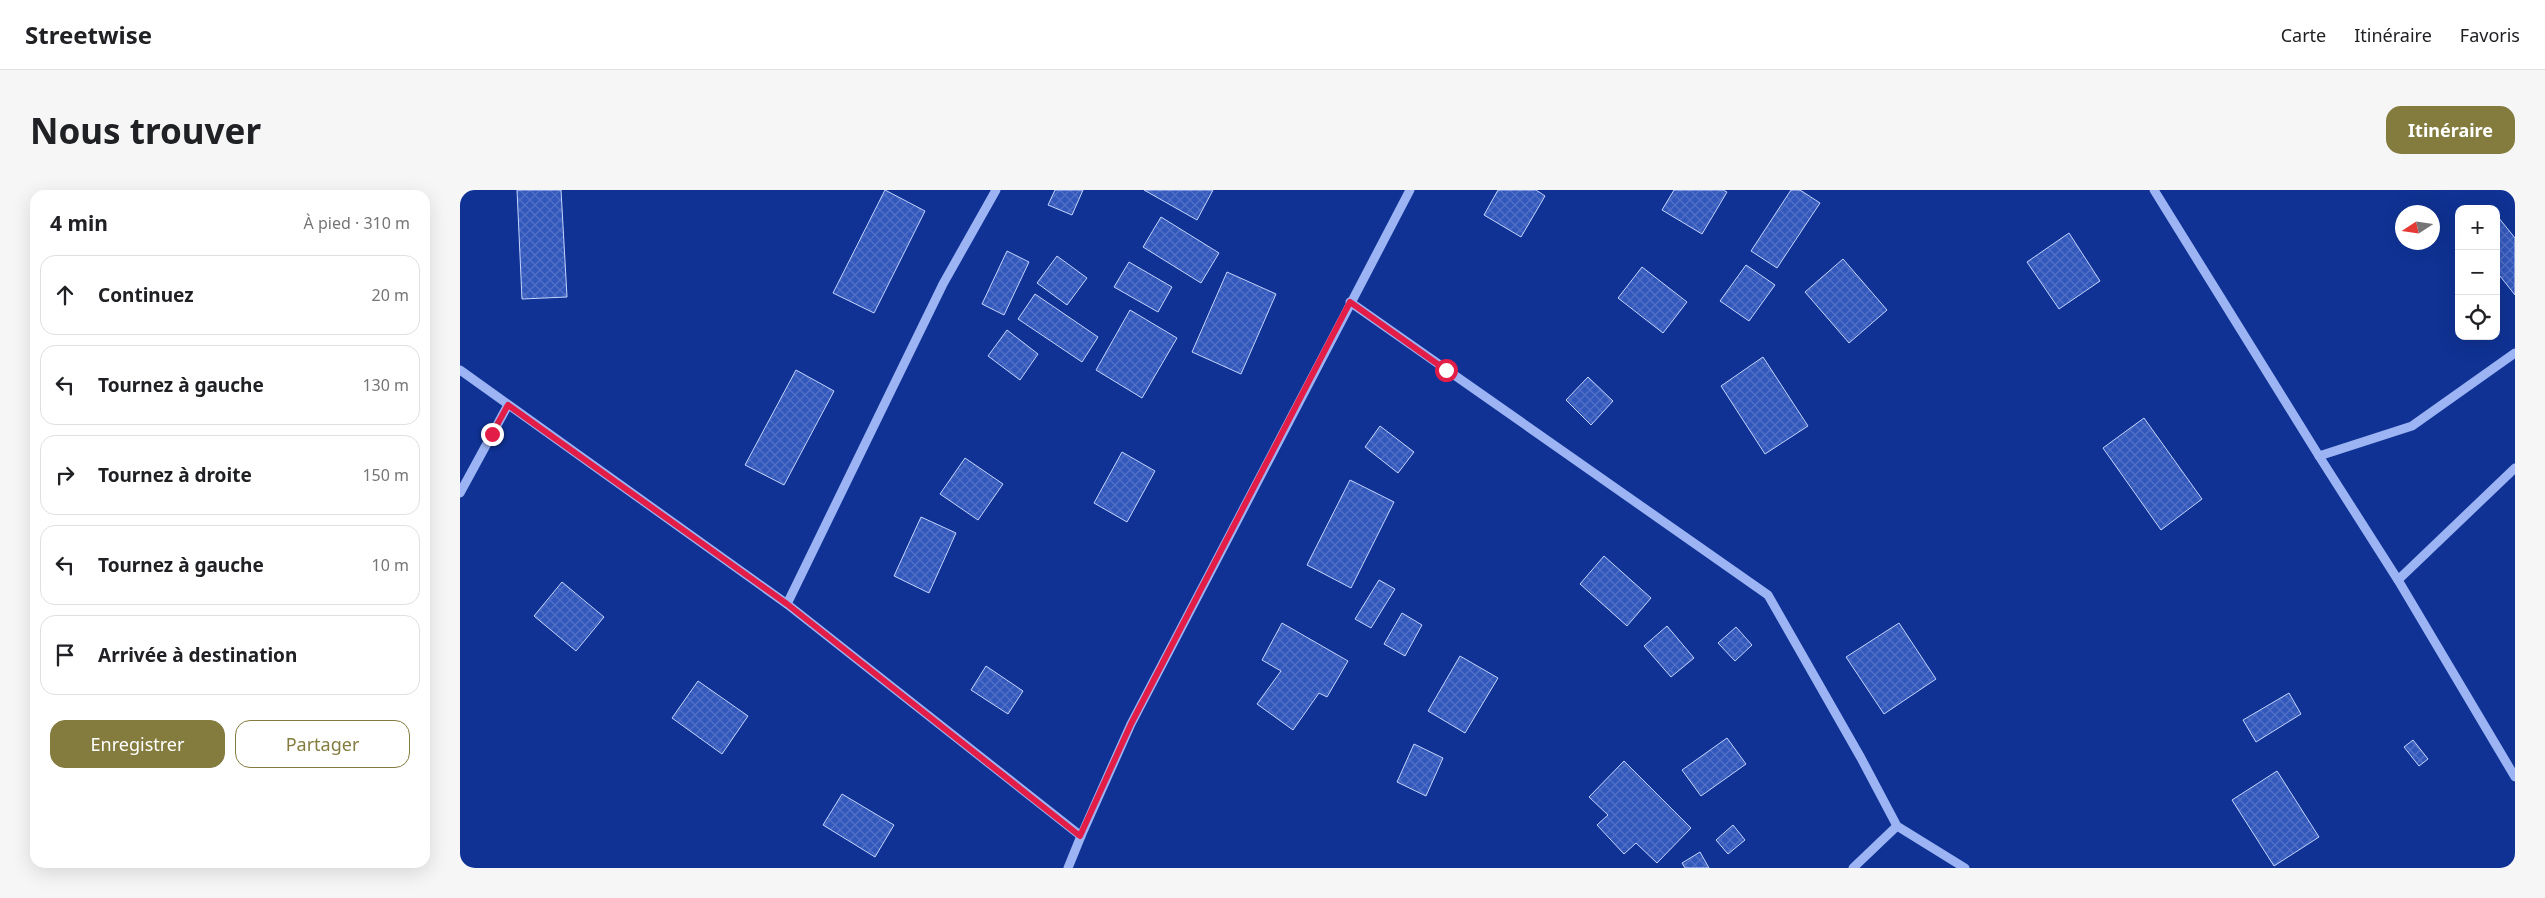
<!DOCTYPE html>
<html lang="fr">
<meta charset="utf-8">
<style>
body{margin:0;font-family:"Noto Sans",sans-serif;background:#f6f6f6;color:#202124}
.controls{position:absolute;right:15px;top:15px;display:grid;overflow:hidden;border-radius:10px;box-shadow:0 5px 20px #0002}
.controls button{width:45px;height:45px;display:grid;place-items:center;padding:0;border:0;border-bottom:1px solid #e0e0e0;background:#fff;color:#202124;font:25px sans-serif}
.compass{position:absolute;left:1935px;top:15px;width:45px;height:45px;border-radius:50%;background:#fff;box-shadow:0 5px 20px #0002;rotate:258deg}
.stop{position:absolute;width:15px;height:15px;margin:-11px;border:4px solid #e11d48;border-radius:50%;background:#fff}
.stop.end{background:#e11d48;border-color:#fff;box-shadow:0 1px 5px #0008}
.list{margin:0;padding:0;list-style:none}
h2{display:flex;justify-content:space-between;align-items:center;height:65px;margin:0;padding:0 20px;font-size:21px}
h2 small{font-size:16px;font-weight:400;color:#757577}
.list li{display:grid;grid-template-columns:32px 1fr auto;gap:15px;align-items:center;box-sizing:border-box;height:80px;margin:0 10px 10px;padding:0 10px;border:1px solid #e0e0e0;border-radius:15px}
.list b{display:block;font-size:19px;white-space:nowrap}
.list em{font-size:16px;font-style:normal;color:#757577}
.actions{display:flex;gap:10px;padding:15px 20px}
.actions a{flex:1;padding:11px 0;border:1px solid #847c3f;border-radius:15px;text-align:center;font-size:18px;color:#847c3f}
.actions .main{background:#847c3f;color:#fff}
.icon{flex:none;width:28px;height:28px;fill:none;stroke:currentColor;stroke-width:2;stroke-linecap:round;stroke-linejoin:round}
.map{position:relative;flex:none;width:2055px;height:678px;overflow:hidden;border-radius:15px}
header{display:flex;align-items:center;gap:30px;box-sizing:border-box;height:70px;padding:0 25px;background:#fff;border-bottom:1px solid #e0e0e0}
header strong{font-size:24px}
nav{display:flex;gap:28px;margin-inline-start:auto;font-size:18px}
.intro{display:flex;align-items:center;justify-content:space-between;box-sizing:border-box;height:120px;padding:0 30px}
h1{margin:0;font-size:35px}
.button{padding:12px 22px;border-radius:15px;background:#847c3f;color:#fff;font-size:18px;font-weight:700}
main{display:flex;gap:30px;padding:0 30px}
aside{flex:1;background:#fff;border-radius:15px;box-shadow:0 5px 20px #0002}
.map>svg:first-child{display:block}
</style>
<header>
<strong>Streetwise</strong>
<nav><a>Carte</a><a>Itinéraire</a><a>Favoris</a></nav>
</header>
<div class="intro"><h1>Nous trouver</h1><a class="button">Itinéraire</a></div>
<main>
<aside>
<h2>4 min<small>À pied · 310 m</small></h2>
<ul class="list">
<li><svg class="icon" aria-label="ahead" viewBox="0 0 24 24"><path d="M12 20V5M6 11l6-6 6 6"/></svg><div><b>Continuez</b></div><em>20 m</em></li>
<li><svg class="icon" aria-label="left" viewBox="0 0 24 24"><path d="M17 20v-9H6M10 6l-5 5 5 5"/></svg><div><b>Tournez à gauche</b></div><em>130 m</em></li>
<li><svg class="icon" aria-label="right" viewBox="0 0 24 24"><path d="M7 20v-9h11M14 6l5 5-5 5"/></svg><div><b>Tournez à droite</b></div><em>150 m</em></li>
<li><svg class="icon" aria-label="left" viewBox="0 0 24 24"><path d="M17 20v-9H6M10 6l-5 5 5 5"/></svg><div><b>Tournez à gauche</b></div><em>10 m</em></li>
<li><svg class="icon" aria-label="arrive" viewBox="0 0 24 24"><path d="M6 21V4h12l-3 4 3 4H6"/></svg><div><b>Arrivée à destination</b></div></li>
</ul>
<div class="actions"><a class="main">Enregistrer</a><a>Partager</a></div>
</aside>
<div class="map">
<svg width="2055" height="678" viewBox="0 0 2055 678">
<defs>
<pattern id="building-cross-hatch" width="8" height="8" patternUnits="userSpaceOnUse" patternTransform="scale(1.25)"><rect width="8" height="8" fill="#3358bc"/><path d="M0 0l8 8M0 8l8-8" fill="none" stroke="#5271c6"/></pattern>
</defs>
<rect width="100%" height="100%" fill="#0f3294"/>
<!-- building -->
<g fill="url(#building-cross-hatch)" stroke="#c4d4fe">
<path d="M 57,0 L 101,0 L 107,107 L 62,109 Z"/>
<path d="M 425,0 L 465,21 L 414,123 L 373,103 Z"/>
<path d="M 595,0 L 623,0 L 612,25 L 588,15 Z"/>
<path d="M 684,0 L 753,0 L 737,30 Z"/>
<path d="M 1038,0 L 1076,0 L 1085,6 L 1061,47 L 1024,25 Z"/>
<path d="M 1214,0 L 1263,0 L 1267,2 L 1242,44 L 1202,20 Z"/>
<path d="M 1331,0 L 1340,0 L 1360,13 L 1317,78 L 1291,61 Z"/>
<path d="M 701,27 L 759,63 L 741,93 L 683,57 Z"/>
<path d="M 2038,27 L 2055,48 L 2055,105 L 2040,86 L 2036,89 Z"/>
<path d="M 1609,43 L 1640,91 L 1599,119 L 1567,72 Z"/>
<path d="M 547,61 L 569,72 L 544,125 L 522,114 Z"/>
<path d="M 597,66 L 627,88 L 607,115 L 577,93 Z"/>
<path d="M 1383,69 L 1427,120 L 1389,153 L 1345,102 Z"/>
<path d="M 669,72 L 712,97 L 698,122 L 654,97 Z"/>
<path d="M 1286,75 L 1315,95 L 1289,131 L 1260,111 Z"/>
<path d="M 1182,77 L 1227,112 L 1203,143 L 1158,108 Z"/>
<path d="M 767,82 L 816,104 L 781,184 L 732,162 Z"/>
<path d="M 575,104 L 638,147 L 622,172 L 558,129 Z"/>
<path d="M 670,120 L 717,148 L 682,208 L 636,180 Z"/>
<path d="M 547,140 L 578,164 L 560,190 L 528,166 Z"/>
<path d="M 1303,167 L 1348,236 L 1305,264 L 1261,196 Z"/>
<path d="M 336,180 L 374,201 L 324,295 L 285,275 Z"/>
<path d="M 1128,187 L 1153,211 L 1131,235 L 1106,210 Z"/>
<path d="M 1684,228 L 1742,309 L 1701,340 L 1643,258 Z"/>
<path d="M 920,236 L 954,262 L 938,283 L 905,257 Z"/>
<path d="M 662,262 L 695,281 L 667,332 L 634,313 Z"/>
<path d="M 505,268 L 543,294 L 518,330 L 480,304 Z"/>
<path d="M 890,290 L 934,312 L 891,398 L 847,375 Z"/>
<path d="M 461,327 L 496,343 L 469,403 L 434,386 Z"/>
<path d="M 1144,366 L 1191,408 L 1167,436 L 1120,394 Z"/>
<path d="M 919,390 L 935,399 L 911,438 L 895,429 Z"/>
<path d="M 102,392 L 144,427 L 116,461 L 74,426 Z"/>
<path d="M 942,423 L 962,435 L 945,466 L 924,454 Z"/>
<path d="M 822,433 L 888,471 L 867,507 L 859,503 L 833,540 L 797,514 L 821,481 L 802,470 Z"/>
<path d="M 1439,433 L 1476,489 L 1424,524 L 1386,467 Z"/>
<path d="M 1207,436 L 1234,468 L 1211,487 L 1184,456 Z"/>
<path d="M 1276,437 L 1292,455 L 1275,471 L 1258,453 Z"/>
<path d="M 1000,466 L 1038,488 L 1005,543 L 968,521 Z"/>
<path d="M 526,476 L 563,501 L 548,524 L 511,500 Z"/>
<path d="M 238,491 L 288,526 L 262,564 L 212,528 Z"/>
<path d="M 1829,503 L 1841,524 L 1796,552 L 1783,530 Z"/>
<path d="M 1267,548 L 1286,574 L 1241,606 L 1222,580 Z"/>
<path d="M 1953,550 L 1968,569 L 1959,576 L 1944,557 Z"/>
<path d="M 954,554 L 983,568 L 966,606 L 937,592 Z"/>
<path d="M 1164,571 L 1231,638 L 1197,673 L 1176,653 L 1164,664 L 1137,635 L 1148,625 L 1129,607 Z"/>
<path d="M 1817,581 L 1859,647 L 1814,676 L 1772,610 Z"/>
<path d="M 382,604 L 434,635 L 415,667 L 363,635 Z"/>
<path d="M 1273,635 L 1285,650 L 1268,664 L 1256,650 Z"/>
<path d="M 1240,662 L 1249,678 L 1225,678 L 1222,673 Z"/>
</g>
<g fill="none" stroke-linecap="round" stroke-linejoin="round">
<!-- minor -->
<g stroke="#9cb4f4" stroke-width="9">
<path d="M 1694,0 L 1859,266 L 1938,390 L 2055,587"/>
<path d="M 890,112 L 1308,405 L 1401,568 L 1437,636 L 1505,678"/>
<path d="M 0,180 L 327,414 L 621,646"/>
<path d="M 1859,266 L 1952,236 L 2055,163"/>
<path d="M 0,303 L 48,215"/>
<path d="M 1938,390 L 2055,278"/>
<path d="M 327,414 L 483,94 L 536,0"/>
<path d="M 608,678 L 621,646 L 671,534 L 950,0"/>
<path d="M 1393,678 L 1437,636"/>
</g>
</g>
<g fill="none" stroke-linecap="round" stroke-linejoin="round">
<!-- route -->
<path stroke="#e11d48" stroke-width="6" d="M 32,244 L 48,215 L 327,414 L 620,646 L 671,534 L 890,112 L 986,180"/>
</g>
</svg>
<div class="controls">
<button>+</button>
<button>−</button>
<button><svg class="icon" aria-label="locate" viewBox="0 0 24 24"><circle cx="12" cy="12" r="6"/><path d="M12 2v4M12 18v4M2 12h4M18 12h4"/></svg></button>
</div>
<svg class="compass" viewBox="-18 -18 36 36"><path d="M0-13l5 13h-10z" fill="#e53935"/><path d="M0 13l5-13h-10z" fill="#757577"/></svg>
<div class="stop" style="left:986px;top:180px"></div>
<div class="stop end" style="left:32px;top:244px"></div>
</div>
</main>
